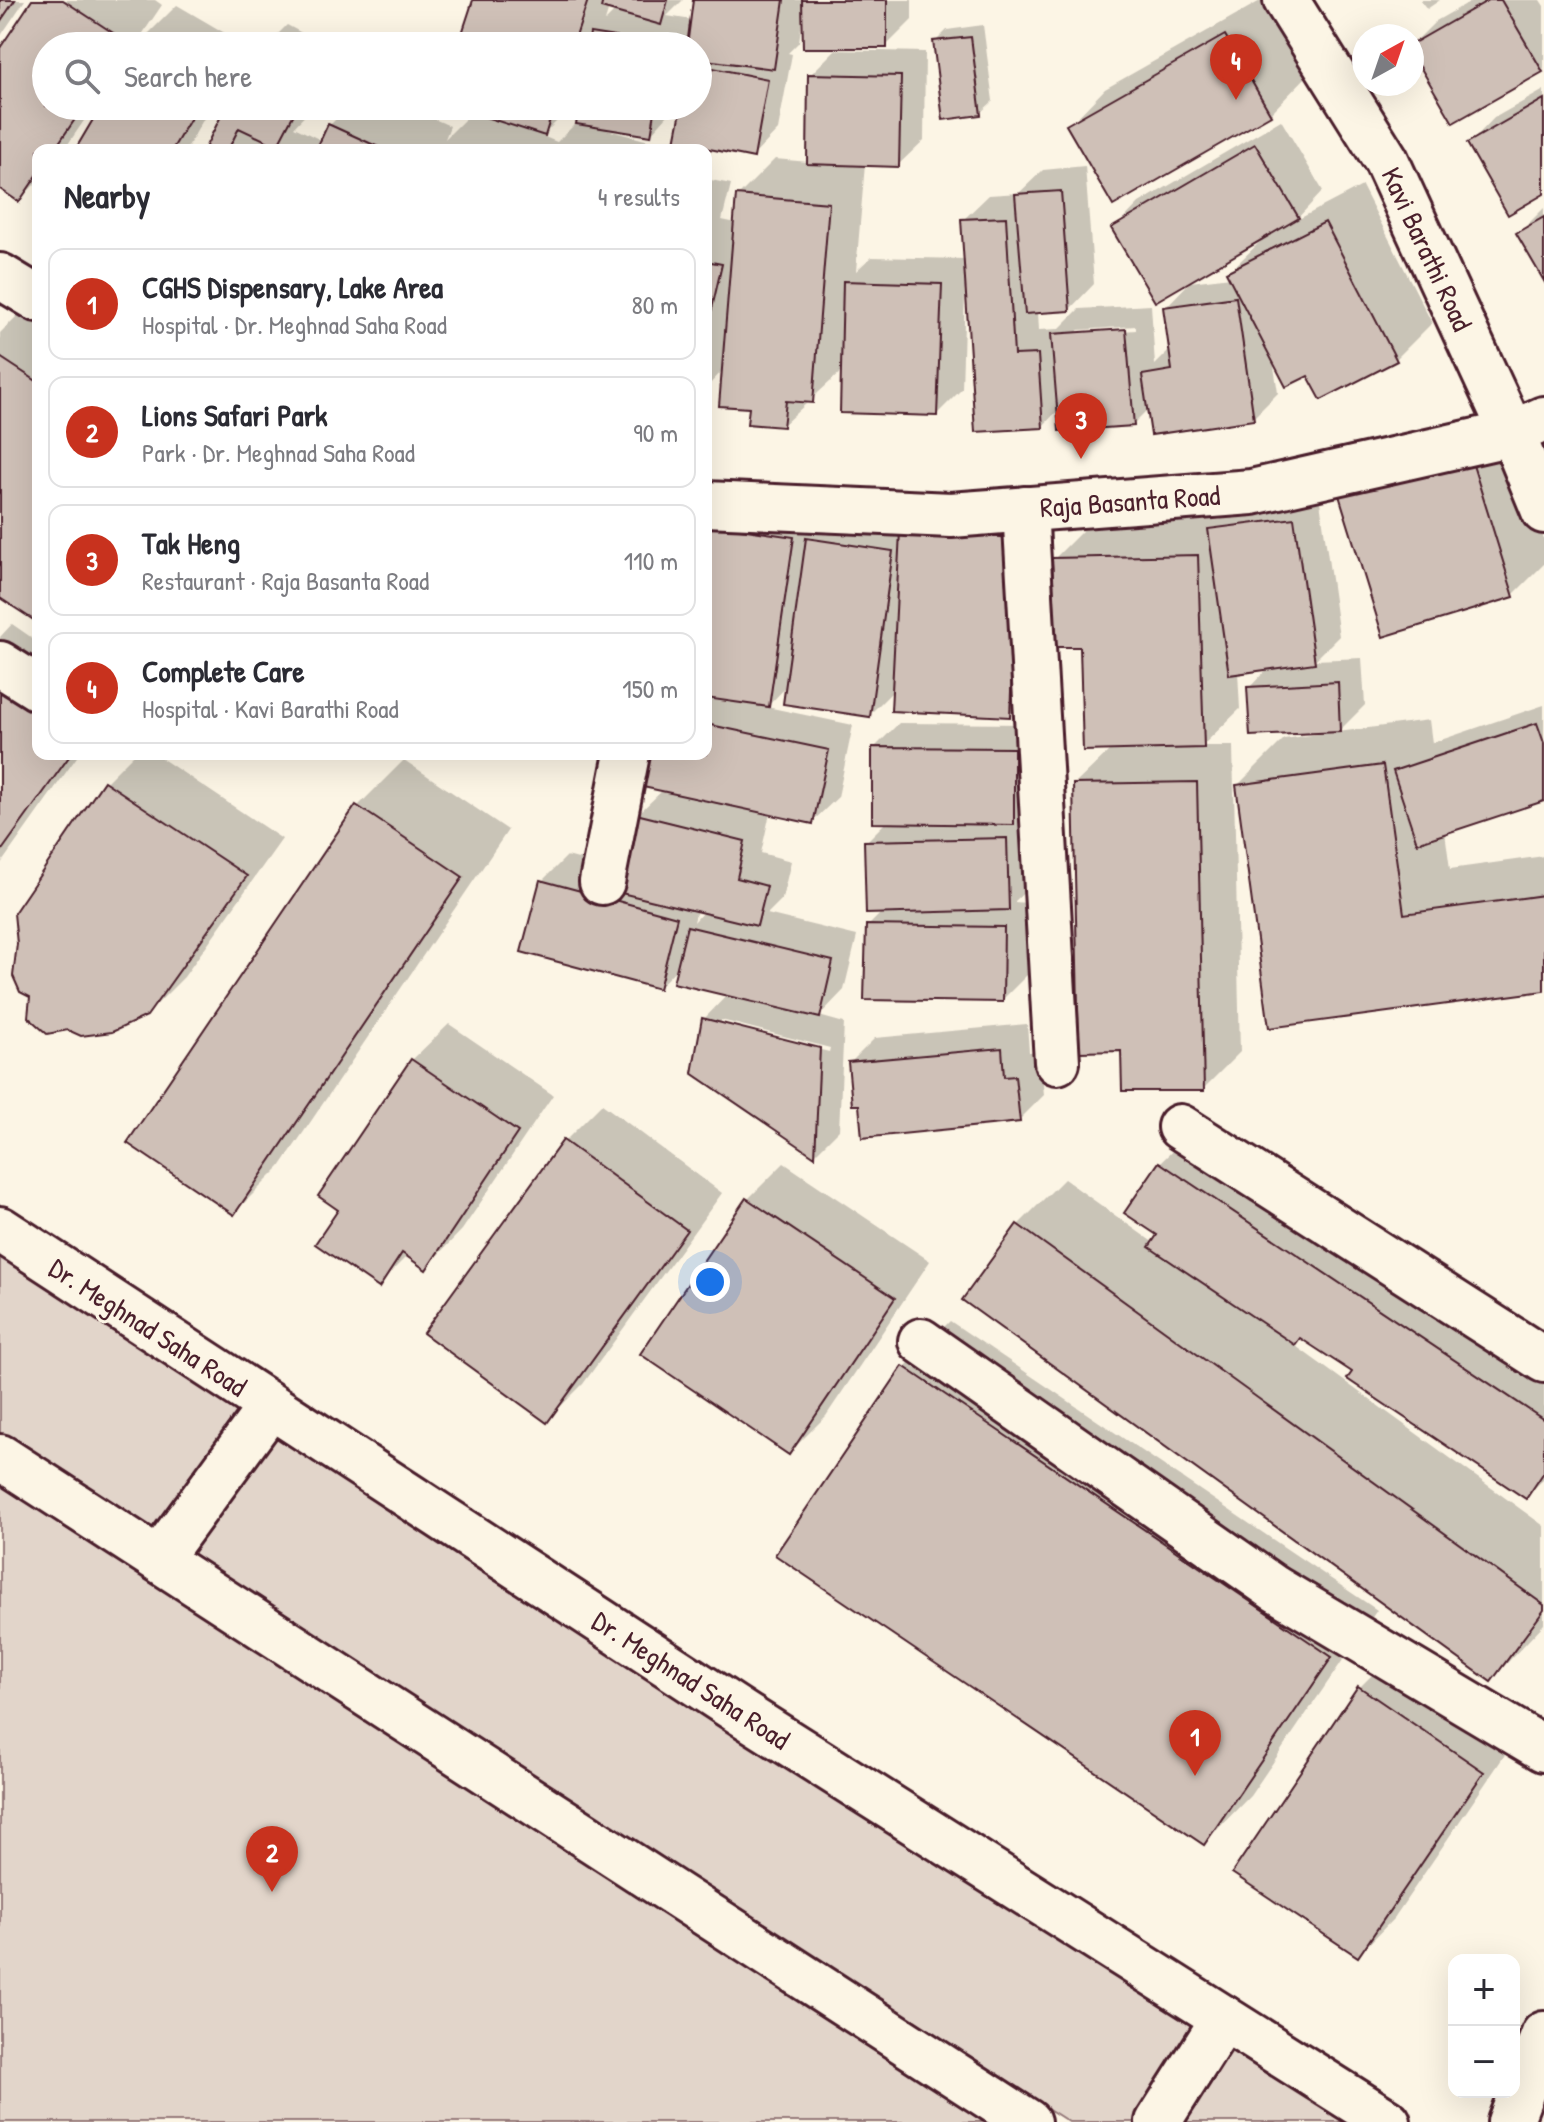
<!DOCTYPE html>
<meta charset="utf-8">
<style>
body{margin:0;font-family:"Patrick Hand",sans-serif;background:#f7f7f7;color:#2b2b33}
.controls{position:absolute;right:24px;bottom:24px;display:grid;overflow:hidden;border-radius:16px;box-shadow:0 8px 32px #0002}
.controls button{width:72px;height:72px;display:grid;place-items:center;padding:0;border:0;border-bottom:2px solid #e1e1e2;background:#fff;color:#2b2b33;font:40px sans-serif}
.compass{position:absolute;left:1352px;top:24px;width:72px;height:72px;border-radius:50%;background:#fff;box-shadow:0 8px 32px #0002;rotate:40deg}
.you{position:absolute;left:710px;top:1282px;width:28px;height:28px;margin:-20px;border:6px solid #fff;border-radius:50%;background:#1a73e8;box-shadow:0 0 0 12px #1a73e833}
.badge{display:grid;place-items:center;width:52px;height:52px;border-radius:50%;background:#c8321e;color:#fff;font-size:26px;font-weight:700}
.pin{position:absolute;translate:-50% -66px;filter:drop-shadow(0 2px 4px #0008)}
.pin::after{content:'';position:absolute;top:42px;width:28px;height:24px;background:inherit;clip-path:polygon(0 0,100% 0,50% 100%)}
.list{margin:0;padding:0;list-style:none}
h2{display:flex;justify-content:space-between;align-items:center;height:104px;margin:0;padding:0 32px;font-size:34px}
h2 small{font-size:26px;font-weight:400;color:#7c7c81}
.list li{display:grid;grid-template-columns:52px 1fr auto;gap:24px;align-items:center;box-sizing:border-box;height:112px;margin:0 16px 16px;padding:0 16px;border:2px solid #e1e1e2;border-radius:16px}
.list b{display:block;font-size:30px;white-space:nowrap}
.list p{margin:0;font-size:26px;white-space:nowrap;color:#7c7c81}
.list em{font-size:26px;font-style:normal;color:#7c7c81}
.icon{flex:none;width:44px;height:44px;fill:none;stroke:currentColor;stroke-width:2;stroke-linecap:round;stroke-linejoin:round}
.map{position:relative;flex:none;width:1544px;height:2122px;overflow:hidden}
.search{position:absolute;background:#fff;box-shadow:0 8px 32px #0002;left:32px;top:32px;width:680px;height:88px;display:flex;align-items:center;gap:20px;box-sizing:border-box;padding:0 28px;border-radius:44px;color:#7c7c81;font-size:30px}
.panel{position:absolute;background:#fff;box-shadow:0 8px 32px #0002;left:32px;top:144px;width:680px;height:616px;border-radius:16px}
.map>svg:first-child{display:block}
</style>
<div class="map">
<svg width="1544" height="2122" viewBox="0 0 1544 2122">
<rect width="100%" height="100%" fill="#fcf5e5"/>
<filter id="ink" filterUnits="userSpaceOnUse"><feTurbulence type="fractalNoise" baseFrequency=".0125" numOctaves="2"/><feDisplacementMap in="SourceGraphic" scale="16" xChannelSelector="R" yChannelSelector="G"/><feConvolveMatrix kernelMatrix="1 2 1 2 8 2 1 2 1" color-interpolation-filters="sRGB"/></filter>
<g filter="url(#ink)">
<!-- green -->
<g fill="#e2d5ca" stroke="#967a7a" stroke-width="2">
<path d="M 0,1243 L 1370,2122 L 1069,2122 L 0,1439 Z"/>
<path d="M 0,1463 L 1016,2122 L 0,2122 Z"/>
</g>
<!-- shadow -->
<g fill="#0003" fill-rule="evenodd">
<path d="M 0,0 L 25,0 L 0,37 Z"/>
<path d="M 35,0 L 155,0 L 162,5 L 137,42 L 139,43 L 177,5 L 247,46 L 46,46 L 46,106 L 94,106 L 64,150 L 38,150 L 38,181 L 19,200 L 0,187 L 0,51 Z"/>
<path d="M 475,0 L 683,0 L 667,16 L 692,20 L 695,0 L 912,0 L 912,20 L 886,46 L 802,20 L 799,42 L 788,53 L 792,54 L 778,130 L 753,156 L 684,106 L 698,106 L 698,46 L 460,46 ZM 609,8 L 616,10 L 605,21 Z"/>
<path d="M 1262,0 L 1306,77 L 1270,114 L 1069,126 L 1105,89 Z"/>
<path d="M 1420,0 L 1440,0 L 1427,9 Z"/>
<path d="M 1473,0 L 1540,0 L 1544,6 L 1544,68 L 1542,70 L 1412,49 L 1412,45 L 1436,21 Z"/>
<path d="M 287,25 L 313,39 L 310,46 L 266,46 Z"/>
<path d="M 983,25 L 993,101 L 980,113 L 935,42 L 947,30 Z"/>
<path d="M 835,50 L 925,52 L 924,140 L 898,165 L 865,164 L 856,271 L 871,257 L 966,259 L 963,220 L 989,195 L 1019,193 L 1043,170 L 1085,166 L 1094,284 L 1069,310 L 1038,312 L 1039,330 L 1059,329 L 1079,309 L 1151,305 L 1155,365 L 1170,350 L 1165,308 L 1190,282 L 1231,277 L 1229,272 L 1263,239 L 1114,229 L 1139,203 L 1281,120 L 1323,191 L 1295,221 L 1362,186 L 1432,323 L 1396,359 L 1309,373 L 1273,360 L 1278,393 L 1253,418 L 1149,408 L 1133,424 L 1059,409 L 1042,427 L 968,290 L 965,290 L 962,389 L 937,414 L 843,370 L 783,425 L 751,406 L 724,369 L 706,388 L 706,179 L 731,184 L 722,220 L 736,223 L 738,196 L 775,159 L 809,162 L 810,75 ZM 1136,326 L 1136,330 L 1078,334 L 1078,330 Z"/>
<path d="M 1544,90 L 1544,192 L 1469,144 L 1494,118 Z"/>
<path d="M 103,106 L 211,106 L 186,150 L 77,150 Z"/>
<path d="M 228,106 L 314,106 L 294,127 L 323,141 L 330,125 L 349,106 L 405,106 L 450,126 L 445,139 L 473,111 L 457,106 L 572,106 L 542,136 L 557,142 L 577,122 L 581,106 L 676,106 L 651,134 L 607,127 L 607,130 L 653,142 L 651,150 L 206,150 Z"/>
<path d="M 1544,208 L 1544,277 L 1519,233 Z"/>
<path d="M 32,301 L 38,305 L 38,621 L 0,595 L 0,333 Z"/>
<path d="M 1506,417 L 1544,540 L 1544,564 L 1513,595 L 1340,492 Z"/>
<path d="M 1319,494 L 1339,636 L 1315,660 L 1362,658 L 1365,705 L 1338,732 L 1429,720 L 1432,743 L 1544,705 L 1544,799 L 1445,832 L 1450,869 L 1544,856 L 1544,989 L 1271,1025 L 1238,785 L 1284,739 L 1319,734 L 1319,731 L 1249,688 L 1269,667 L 1238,672 L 1240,709 L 1202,746 L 1233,746 L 1240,1052 L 1203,1089 L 1123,1049 L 1075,784 L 1111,749 L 1054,559 L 1091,522 L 1220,520 L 1235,505 Z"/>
<path d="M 1053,502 L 1046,678 L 1009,715 L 894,690 L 869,715 L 787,686 L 767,707 L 853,725 L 838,797 L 812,822 L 770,813 L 761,853 L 791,861 L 782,899 L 767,914 L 857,936 L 844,990 L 819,1016 L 844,1023 L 839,1130 L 814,1155 L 704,1019 L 728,994 L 679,966 L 659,987 L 542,881 L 567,856 L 624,871 L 637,815 L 663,790 L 652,754 L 706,754 L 706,509 ZM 697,909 L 704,911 L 694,922 ZM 721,1020 L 830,1048 L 829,1052 L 721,1024 Z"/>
<path d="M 12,624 L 38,642 L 38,754 L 79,754 L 0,865 L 0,637 Z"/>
<path d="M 899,723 L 1038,724 L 1034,883 L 1014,902 L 1029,903 L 1027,975 L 1002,1000 L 868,926 L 882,912 L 866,842 L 886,822 L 874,748 Z"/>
<path d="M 134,754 L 155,754 L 282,839 L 184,977 L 146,1015 L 33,996 L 106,782 Z"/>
<path d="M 404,760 L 508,830 L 280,1167 L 234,1213 L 130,1142 L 358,806 Z"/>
<path d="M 449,1024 L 553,1095 L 462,1230 L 426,1267 L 408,1255 L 378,1285 L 341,1209 L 412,1060 Z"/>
<path d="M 1027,1024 L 1029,1052 L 1040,1052 L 1044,1095 L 1019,1120 L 860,1103 L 850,1063 L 875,1038 Z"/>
<path d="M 602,1104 L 722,1193 L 583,1384 L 547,1420 L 426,1332 L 565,1141 Z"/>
<path d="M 1197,1127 L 1544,1359 L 1544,1479 L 1526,1496 L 1301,1336 L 1293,1344 L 1544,1526 L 1544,1624 L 1491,1680 L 1018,1225 L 1064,1179 L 1154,1243 L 1160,1234 L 1160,1163 Z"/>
<path d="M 784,1163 L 930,1261 L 826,1416 L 789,1453 L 748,1199 Z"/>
<path d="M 950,1321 L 1377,1610 L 1250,1796 L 1204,1843 L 904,1368 Z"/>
<path d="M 1396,1651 L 1519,1734 L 1394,1918 L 1358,1955 L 1360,1687 Z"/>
</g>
<!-- building -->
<g fill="#cfc0b7" stroke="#4a1f2b" stroke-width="2">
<path d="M 0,0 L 15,0 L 0,22 Z"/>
<path d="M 32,0 L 63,0 L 127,42 L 125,46 L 46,46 L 46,106 L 84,106 L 54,150 L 38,150 L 38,174 L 19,202 L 0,189 L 0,48 Z"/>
<path d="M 473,0 L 588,0 L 573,46 L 458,46 Z"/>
<path d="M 603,0 L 668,0 L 661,25 L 601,8 Z"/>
<path d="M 693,0 L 784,0 L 774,69 L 698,59 L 698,46 L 687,46 Z"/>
<path d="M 802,0 L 887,0 L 887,48 L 803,48 Z"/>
<path d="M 1489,0 L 1501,0 L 1543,72 L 1453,123 L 1412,53 L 1412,44 Z"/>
<path d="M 590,33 L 666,45 L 666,46 L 588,46 Z"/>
<path d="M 1225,35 L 1271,115 L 1113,206 L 1066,125 Z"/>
<path d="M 971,37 L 981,115 L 943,120 L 933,41 Z"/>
<path d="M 698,65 L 768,79 L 754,158 L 675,142 L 682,106 L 698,106 Z"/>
<path d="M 808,74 L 901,76 L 899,167 L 807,164 Z"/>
<path d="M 1544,99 L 1544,194 L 1508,215 L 1467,143 Z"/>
<path d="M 101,106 L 198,106 L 172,150 L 75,150 Z"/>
<path d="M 226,106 L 298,106 L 277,146 L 239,128 L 229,148 L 232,150 L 204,150 Z"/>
<path d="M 451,106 L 554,106 L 545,136 Z"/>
<path d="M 579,106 L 656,106 L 651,136 L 576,124 Z"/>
<path d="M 328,124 L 385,150 L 316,150 Z"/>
<path d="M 1255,144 L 1299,218 L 1155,302 L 1111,228 Z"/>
<path d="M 1061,191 L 1070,311 L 1025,314 L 1015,194 Z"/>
<path d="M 736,195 L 829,203 L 813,403 L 786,401 L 783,427 L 747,424 L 749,408 L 719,406 Z"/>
<path d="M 1006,217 L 1014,355 L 1038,354 L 1043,428 L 975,432 L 961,219 Z"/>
<path d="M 1544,217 L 1544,281 L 1516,233 Z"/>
<path d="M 1325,222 L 1397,361 L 1321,400 L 1308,376 L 1286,387 L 1226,272 Z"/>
<path d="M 706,261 L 722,264 L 706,335 Z"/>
<path d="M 843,281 L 942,284 L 937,416 L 840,413 Z"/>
<path d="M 1236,297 L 1254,420 L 1151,435 L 1142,375 L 1172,370 L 1163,307 Z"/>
<path d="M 1126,329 L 1134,426 L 1059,431 L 1051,334 Z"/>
<path d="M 0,357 L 38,382 L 38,623 L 0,598 Z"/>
<path d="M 1469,452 L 1514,597 L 1383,637 L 1338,492 Z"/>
<path d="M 1294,518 L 1315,663 L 1229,675 L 1208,529 Z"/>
<path d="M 706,524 L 794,537 L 769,707 L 706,698 Z"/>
<path d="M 900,531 L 1017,538 L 1010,717 L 891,711 Z"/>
<path d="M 806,538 L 893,551 L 870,717 L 783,704 Z"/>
<path d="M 1198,555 L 1204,748 L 1083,751 L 1080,647 L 1056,647 L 1052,558 Z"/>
<path d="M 0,677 L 38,703 L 38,754 L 71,754 L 0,853 Z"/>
<path d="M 1338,682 L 1340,732 L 1250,736 L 1247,687 Z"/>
<path d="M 1537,723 L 1544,743 L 1544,801 L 1417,843 L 1393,771 Z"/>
<path d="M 706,724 L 829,750 L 813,824 L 643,787 L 650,754 L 706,754 Z"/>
<path d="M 872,747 L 1014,748 L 1014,825 L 872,823 Z"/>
<path d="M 1383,765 L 1404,914 L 1544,895 L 1544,991 L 1269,1028 L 1236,785 Z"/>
<path d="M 104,781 L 247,876 L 147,1016 L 112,1032 L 81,1036 L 68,1030 L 47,1034 L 28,1017 L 30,997 L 20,992 L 13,976 L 17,944 L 14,913 Z"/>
<path d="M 1197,782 L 1204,1091 L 1122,1091 L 1121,1051 L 1079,1052 L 1073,784 Z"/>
<path d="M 356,805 L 463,877 L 234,1215 L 127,1143 Z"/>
<path d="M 636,814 L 745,841 L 737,878 L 767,886 L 757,926 L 617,892 Z"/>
<path d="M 1007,838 L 1009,910 L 866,914 L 864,841 Z"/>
<path d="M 540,880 L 677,917 L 659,989 L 521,952 Z"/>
<path d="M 866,925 L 1004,927 L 1003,1002 L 864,1000 Z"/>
<path d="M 687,926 L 833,961 L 820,1018 L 673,983 Z"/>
<path d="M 702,1018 L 820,1048 L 815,1157 L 692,1073 Z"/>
<path d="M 1002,1048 L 1004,1077 L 1015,1076 L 1020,1122 L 862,1138 L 859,1105 L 852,1105 L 848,1062 Z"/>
<path d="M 411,1059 L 518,1132 L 426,1270 L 402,1253 L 379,1288 L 315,1244 L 338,1210 L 318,1196 Z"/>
<path d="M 563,1140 L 687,1230 L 547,1423 L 423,1333 Z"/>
<path d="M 1159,1162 L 1544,1420 L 1544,1472 L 1526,1499 L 1347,1379 L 1352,1372 L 1300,1338 L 1295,1345 L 1149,1247 L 1157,1235 L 1124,1213 Z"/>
<path d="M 746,1198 L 895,1298 L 789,1455 L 640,1354 Z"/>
<path d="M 1017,1224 L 1544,1605 L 1544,1610 L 1491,1682 L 962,1300 Z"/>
<path d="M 903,1366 L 1332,1657 L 1204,1845 L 775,1555 Z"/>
<path d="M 1358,1686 L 1484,1772 L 1358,1957 L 1232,1873 Z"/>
</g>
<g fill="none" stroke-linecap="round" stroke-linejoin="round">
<!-- minor casing -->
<g stroke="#4a1f2b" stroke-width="50">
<g id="minor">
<path d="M 1286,0 L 1386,160 L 1512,433 L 1544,511"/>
<path d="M 0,276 L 38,299"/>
<path d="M 706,504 L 951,515 L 1252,492 L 1512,433 L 1544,419"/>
<path d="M 1025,509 L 1057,1062"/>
<path d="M 0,664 L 38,688"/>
<path d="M 602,882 L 627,754"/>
<path d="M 1180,1127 L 1544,1360"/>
<path d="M 921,1341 L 1274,1588 L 1544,1749"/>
<path d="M 1510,2122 L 1544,2034"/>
</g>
</g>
<!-- tertiary casing -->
<g stroke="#4a1f2b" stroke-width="50">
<g id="tertiary">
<path d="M 0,1229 L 743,1714 L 1388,2122"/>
<path d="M 0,1457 L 1028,2122"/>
<path d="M 159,1559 L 270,1407"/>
<path d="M 1158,2122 L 1224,2018"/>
</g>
</g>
<!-- minor -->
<use href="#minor" stroke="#fcf5e5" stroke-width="44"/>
<!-- tertiary -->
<use href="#tertiary" stroke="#fcf5e5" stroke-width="44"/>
</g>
</g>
<g text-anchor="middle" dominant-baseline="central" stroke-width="6" stroke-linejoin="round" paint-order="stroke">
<!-- street labels -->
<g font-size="28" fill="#4a1f2b" stroke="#fcf5e5">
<text transform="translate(1427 249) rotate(65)">Kavi Barathi Road</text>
<text transform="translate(1130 501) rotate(-4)">Raja Basanta Road</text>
<text transform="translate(148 1327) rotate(33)">Dr. Meghnad Saha Road</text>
<text transform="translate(691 1680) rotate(33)">Dr. Meghnad Saha Road</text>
</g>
</g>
</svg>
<div class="controls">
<button>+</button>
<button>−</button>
</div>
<svg class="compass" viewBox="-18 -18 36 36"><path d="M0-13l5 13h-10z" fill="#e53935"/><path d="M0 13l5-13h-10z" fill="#7c7c81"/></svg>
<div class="you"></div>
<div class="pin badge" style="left:1195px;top:1776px">1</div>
<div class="pin badge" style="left:272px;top:1892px">2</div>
<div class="pin badge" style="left:1081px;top:459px">3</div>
<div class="pin badge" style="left:1236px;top:100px">4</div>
<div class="search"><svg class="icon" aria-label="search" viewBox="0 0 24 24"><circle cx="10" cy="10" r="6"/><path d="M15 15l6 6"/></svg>Search here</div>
<section class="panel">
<h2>Nearby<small>4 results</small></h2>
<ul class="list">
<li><span class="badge">1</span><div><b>CGHS Dispensary, Lake Area</b><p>Hospital · Dr. Meghnad Saha Road</p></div><em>80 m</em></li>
<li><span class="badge">2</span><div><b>Lions Safari Park</b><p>Park · Dr. Meghnad Saha Road</p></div><em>90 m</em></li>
<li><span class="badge">3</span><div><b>Tak Heng</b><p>Restaurant · Raja Basanta Road</p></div><em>110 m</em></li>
<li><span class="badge">4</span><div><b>Complete Care</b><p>Hospital · Kavi Barathi Road</p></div><em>150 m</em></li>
</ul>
</section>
</div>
